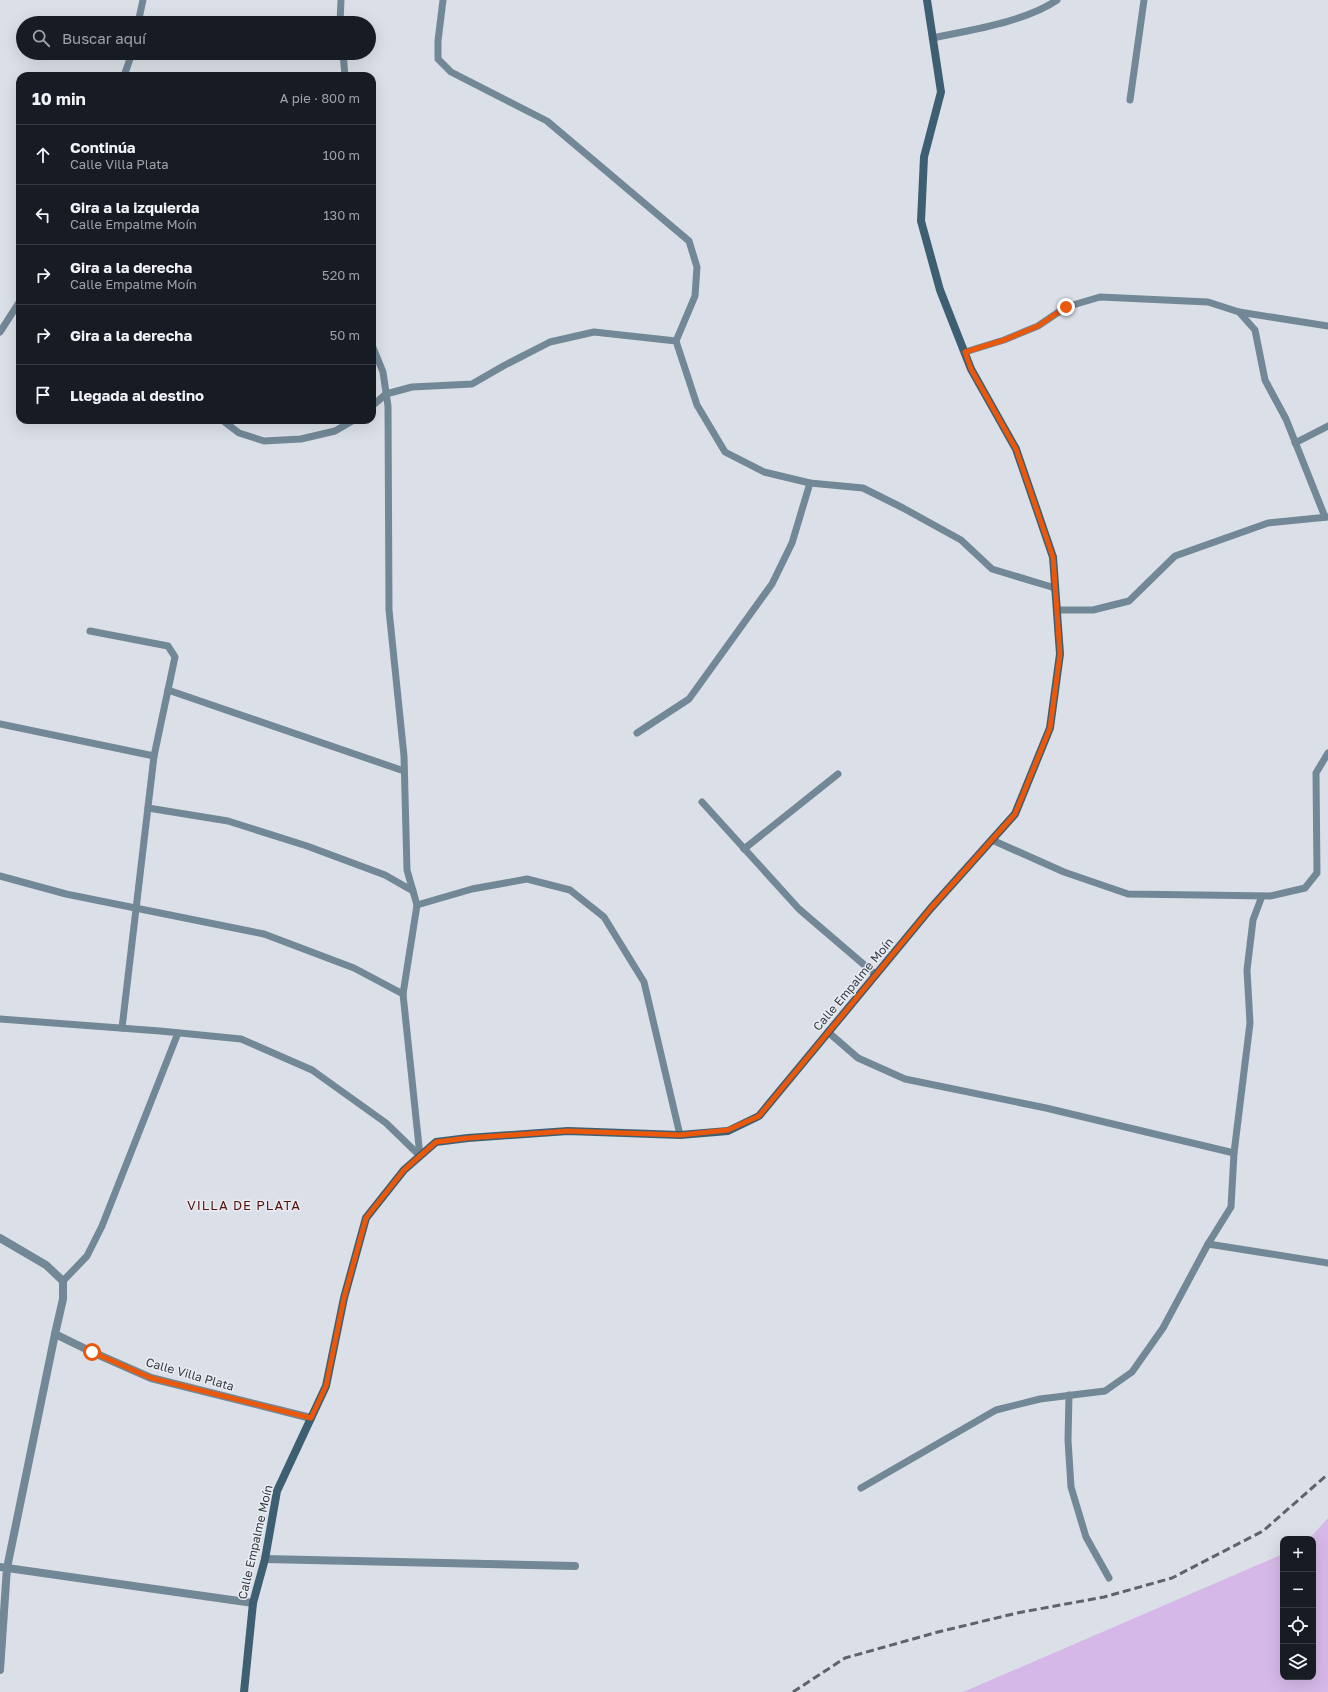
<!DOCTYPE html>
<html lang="es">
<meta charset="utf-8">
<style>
body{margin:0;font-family:"Golos Text",sans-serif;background:#242831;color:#f1f3f6}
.controls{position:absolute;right:12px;bottom:12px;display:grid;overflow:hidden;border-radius:8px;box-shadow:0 4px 16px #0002}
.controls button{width:36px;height:36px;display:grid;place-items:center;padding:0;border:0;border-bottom:1px solid #363941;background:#171b24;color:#f1f3f6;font:20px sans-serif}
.stop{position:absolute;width:12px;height:12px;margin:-9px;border:3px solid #ea580c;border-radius:50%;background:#fff}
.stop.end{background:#ea580c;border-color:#fff;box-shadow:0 1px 4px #0008}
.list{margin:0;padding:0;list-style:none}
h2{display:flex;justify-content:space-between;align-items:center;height:52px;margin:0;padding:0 16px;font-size:17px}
h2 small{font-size:13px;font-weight:400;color:#9ea1a6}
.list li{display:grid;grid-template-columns:26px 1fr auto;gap:12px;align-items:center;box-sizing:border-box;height:60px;padding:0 16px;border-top:1px solid #363941}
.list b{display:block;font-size:15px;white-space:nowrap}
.list p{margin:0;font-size:13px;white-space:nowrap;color:#9ea1a6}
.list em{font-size:13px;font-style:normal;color:#9ea1a6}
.icon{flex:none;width:22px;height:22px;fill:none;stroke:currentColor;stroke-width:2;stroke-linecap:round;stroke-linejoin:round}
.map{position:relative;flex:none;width:1328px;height:1692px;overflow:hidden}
.search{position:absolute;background:#171b24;box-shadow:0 4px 16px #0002;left:16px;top:16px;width:360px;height:44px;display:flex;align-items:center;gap:10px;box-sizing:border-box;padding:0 14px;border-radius:22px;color:#9ea1a6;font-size:15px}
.panel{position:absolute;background:#171b24;box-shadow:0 4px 16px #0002;left:16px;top:72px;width:360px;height:352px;border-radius:12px}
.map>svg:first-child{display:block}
</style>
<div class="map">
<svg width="1328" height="1692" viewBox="0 0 1328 1692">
<rect width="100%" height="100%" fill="#dbe0e8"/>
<!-- green -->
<path fill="#d5b8e7" d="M 1328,1518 L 1328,1692 L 963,1692 L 1283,1554 L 1283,1677 L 1313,1677 L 1313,1539 L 1309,1539 Z"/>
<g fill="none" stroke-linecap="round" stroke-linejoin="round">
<!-- lane -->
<g stroke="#728896" stroke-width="7">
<path d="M 443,0 L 438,41 L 438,59 L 451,72 L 547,121 L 689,241 L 697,267 L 695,296 L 676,341"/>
<path d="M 138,23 L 143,0"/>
<path d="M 340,23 L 341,0"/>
<path d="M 933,38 C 970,30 1025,22 1057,0"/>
<path d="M 343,53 L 345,76"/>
<path d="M 124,76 L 132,53"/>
<path d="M 1130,100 L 1144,0"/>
<path d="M 1239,312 L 1328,326"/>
<path d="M 0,332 L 20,301"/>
<path d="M 372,345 L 383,372 L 388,406 L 389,610 L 404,756 L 407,870 L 417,905 L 403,994 L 420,1156"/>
<path d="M 965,352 L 1004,340 L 1038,326 L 1066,307 L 1100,297 L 1208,302 L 1239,312 L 1255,330 L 1265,380 L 1286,419 L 1325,517"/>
<path d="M 372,406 L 386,394 L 412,387 L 472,384 L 505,365 L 550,342 L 594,332 L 676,341 L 697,405 L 725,452 L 764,472 L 810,483 L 863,488 L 903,508 L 961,540 L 992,569 L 1055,588"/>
<path d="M 222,420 L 239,433 L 264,441 L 301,439 L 335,431 L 354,420"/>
<path d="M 1295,443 L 1328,426"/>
<path d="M 1057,610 L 1093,610 L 1129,601 L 1175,556 L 1268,523 L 1328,517"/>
<path d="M 90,631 L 168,646 L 175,657 L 154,756 L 122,1028"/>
<path d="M 168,690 L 404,771"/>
<path d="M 0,724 L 154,756"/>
<path d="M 637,733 L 689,699 L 772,584 L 792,543 L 810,483"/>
<path d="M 702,802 L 799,909 L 876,975"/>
<path d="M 148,808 L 228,821 L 307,846 L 385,875 L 413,891"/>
<path d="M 992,840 L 1064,872 L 1128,894 L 1270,896 L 1305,888 L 1317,873 L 1316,773 L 1328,753"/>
<path d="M 744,849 L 838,774"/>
<path d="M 0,876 L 66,894 L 264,934 L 354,968 L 403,994"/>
<path d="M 417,905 L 472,889 L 527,879 L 570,890 L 604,917 L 644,982 L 680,1135"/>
<path d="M 0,1019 L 160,1031 L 241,1039 L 312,1070 L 386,1123 L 420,1156"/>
<path d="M 828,1032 L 858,1058 L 905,1079 L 1046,1108 L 1234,1153 L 1250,1023 L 1247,970 L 1253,920 L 1262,896"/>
<path d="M 1208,1244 L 1328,1263"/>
<path d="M 63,1281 L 87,1256 L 102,1226 L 178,1033"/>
<path d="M 1069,1395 L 1068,1440 L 1071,1487 L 1086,1537 L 1109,1578"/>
<path d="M 861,1488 L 996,1410 L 1040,1399 L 1105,1391 L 1132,1372 L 1163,1328 L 1208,1244 L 1231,1207 L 1234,1153"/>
</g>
<!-- street -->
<g stroke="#728896" stroke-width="8">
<path d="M 0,1238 L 46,1265 L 63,1281 L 63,1299 L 55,1334 L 92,1352 L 151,1378 L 311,1418"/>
<path d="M 265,1559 L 575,1566"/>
<path d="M 0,1567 L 253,1603"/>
<path d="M 0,1670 L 7,1568 L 55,1334"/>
</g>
<!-- secondary -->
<path stroke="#3d5f71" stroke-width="8" d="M 244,1692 L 253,1603 L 265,1559 L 277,1491 L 326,1386 L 344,1298 L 366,1218 L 404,1170 L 436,1142 L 468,1138 L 568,1131 L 680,1135 L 728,1131 L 759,1116 L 931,908 L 1015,814 L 1050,728 L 1060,654 L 1053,557 L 1016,449 L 971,369 L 940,290 L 921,221 L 924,157 L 941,92 L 927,0"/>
<!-- rail -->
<path stroke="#606267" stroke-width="3" stroke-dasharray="8 4" stroke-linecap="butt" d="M 793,1692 L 845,1658 L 938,1632 L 1017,1613 L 1104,1597 L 1172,1578 L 1263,1531 L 1328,1474"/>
</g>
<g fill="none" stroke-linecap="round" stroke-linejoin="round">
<!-- route -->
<path stroke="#ea580c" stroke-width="5" d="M 92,1352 L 151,1378 L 311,1418 L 326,1386 L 344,1298 L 366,1218 L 404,1170 L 436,1142 L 468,1138 L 568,1131 L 680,1135 L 728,1130 L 759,1116 L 931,908 L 1015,814 L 1050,728 L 1060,654 L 1053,557 L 1016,449 L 971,369 L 965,352 L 1004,340 L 1038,326 L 1066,307"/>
</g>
<g text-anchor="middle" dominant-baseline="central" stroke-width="3" stroke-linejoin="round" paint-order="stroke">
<!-- street labels -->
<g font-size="12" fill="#383a3d" stroke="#e8edf5">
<text transform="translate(853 984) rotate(-50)">Calle Empalme Moín</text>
<text transform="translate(190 1374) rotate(16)">Calle Villa Plata</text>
<text transform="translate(255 1542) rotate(-77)">Calle Empalme Moín</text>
</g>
<!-- neighbourhood labels -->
<g font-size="13" letter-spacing="1" fill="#57140a" stroke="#e8edf5">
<text x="244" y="1205">VILLA DE PLATA</text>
</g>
</g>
</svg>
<div class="controls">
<button>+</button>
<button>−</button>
<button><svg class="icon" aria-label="locate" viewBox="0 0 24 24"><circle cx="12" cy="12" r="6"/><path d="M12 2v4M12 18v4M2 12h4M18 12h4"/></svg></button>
<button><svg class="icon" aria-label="layers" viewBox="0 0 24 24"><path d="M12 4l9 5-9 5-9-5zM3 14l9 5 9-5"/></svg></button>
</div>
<div class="stop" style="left:92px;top:1352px"></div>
<div class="stop end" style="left:1066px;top:307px"></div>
<div class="search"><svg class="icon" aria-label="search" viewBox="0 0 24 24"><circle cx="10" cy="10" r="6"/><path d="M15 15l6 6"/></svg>Buscar aquí</div>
<section class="panel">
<h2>10 min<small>A pie · 800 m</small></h2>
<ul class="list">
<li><svg class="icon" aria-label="ahead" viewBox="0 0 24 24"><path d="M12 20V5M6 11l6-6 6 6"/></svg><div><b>Continúa</b><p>Calle Villa Plata</p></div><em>100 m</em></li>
<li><svg class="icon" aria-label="left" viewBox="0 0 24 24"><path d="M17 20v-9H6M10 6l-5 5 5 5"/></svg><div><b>Gira a la izquierda</b><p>Calle Empalme Moín</p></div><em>130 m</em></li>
<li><svg class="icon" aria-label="right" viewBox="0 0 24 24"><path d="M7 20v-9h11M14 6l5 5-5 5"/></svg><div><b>Gira a la derecha</b><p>Calle Empalme Moín</p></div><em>520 m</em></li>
<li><svg class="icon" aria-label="right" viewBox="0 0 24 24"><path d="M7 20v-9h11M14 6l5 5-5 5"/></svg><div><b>Gira a la derecha</b></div><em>50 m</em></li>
<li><svg class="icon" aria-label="arrive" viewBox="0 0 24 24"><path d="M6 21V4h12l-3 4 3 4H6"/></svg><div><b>Llegada al destino</b></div></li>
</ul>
</section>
</div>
